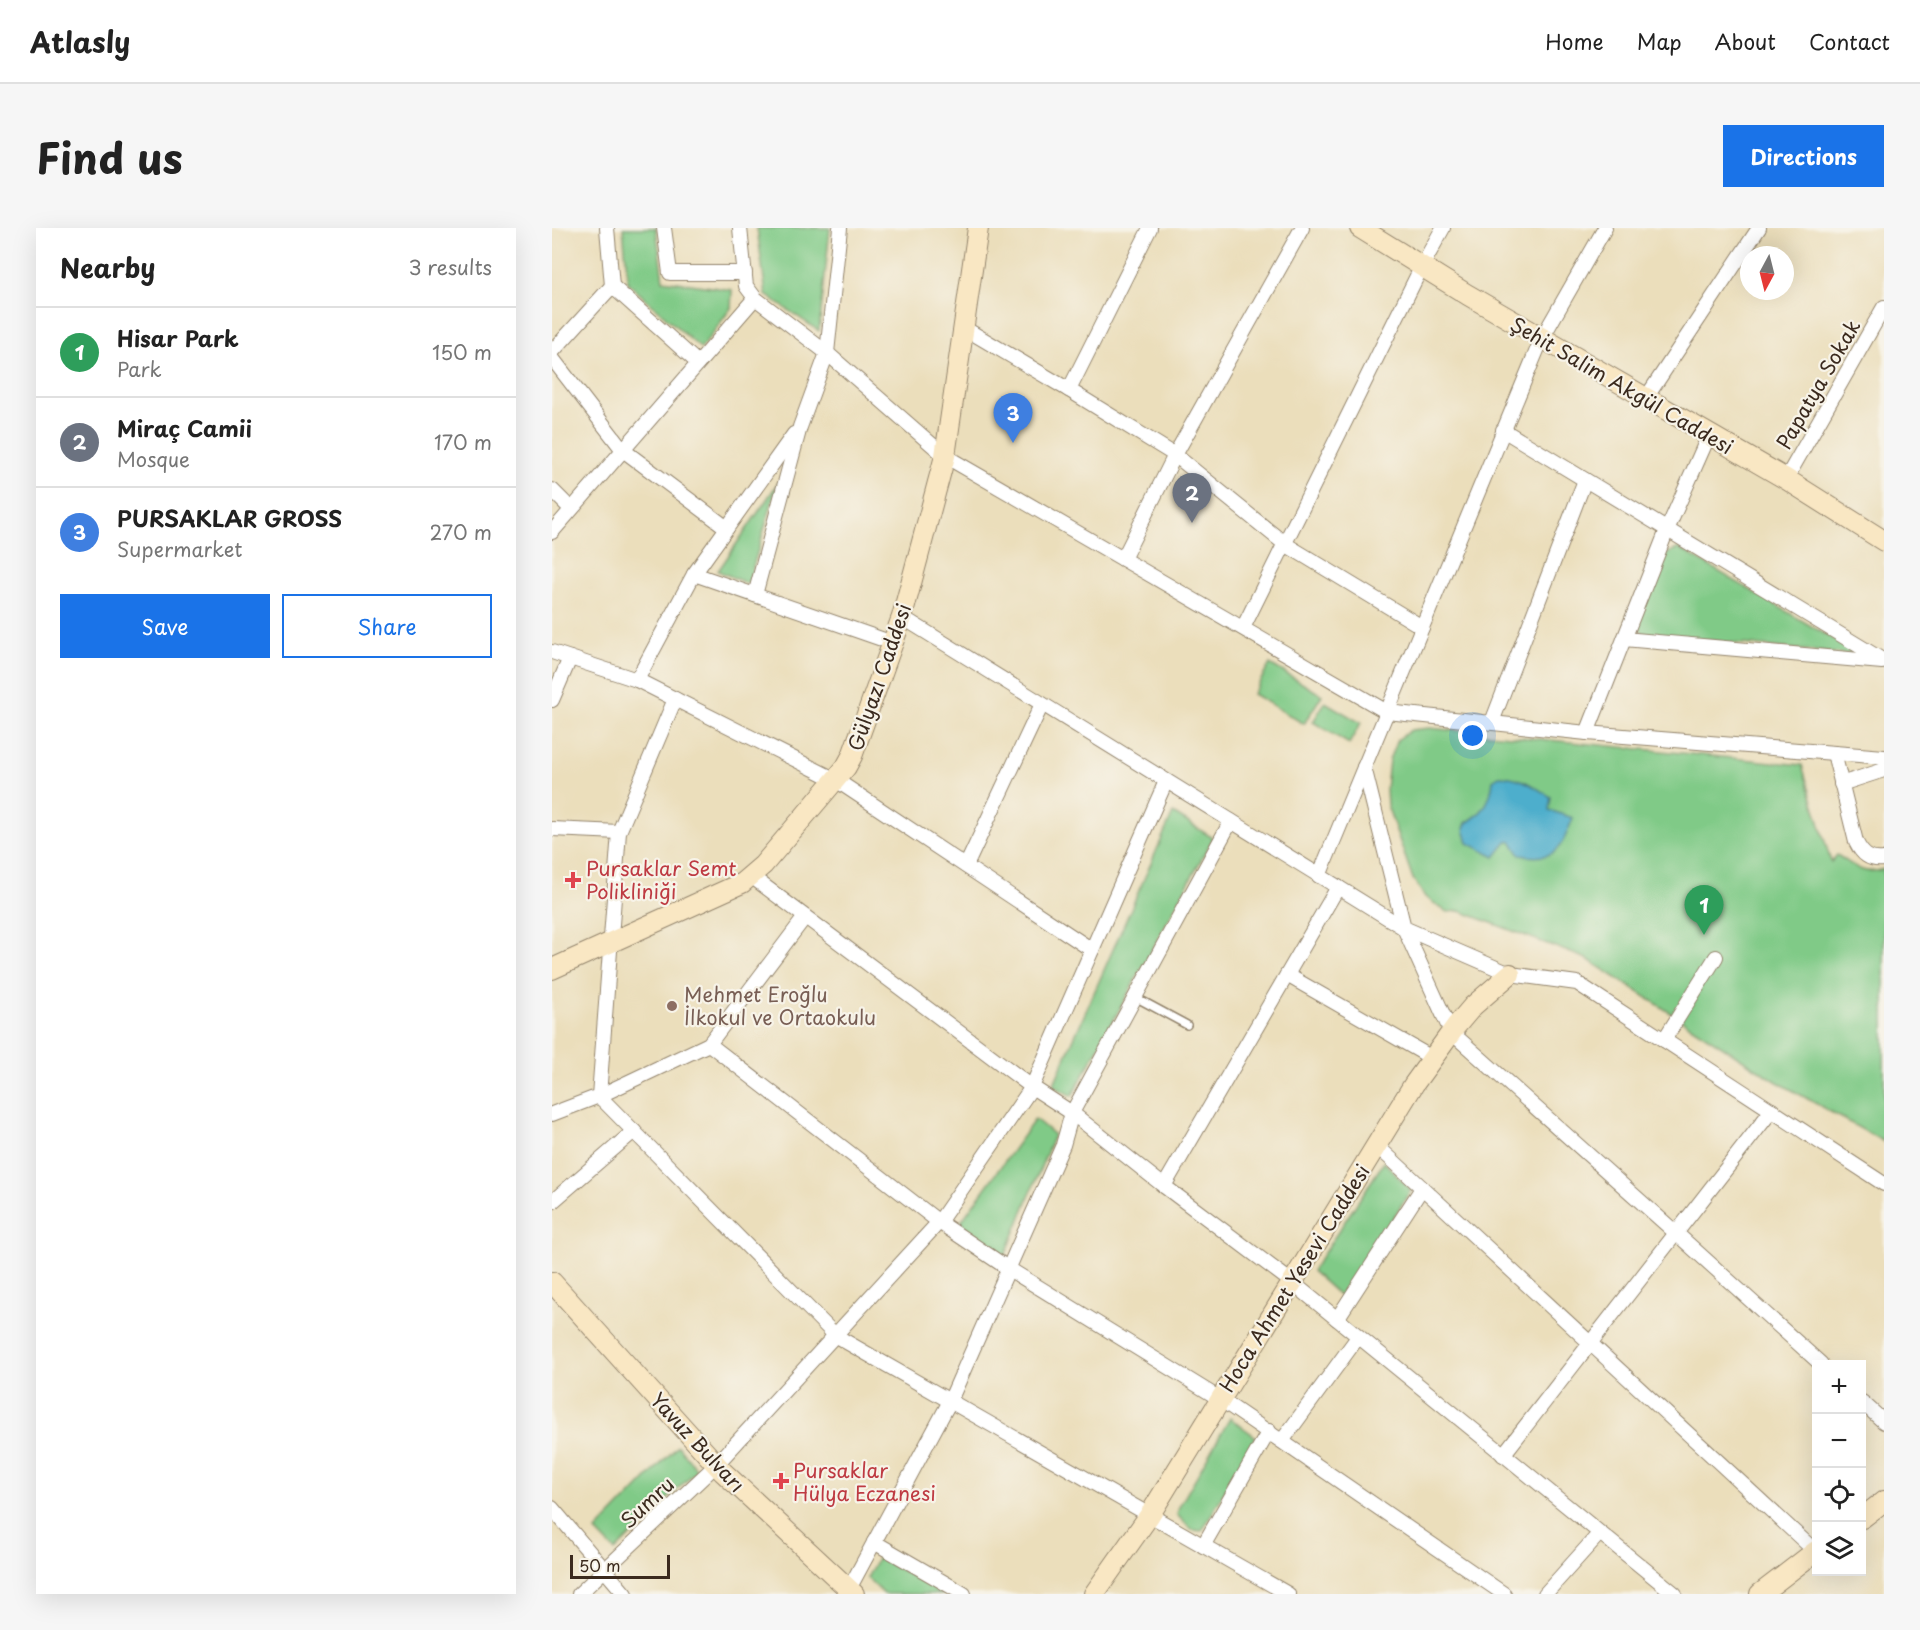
<!DOCTYPE html>
<meta charset="utf-8">
<style>
body{margin:0;font-family:"Playpen Sans",sans-serif;background:#f6f6f6;color:#222}
.controls{position:absolute;right:18px;bottom:18px;display:grid;overflow:hidden;border-radius:0px;box-shadow:0 6px 24px #0002}
.controls button{width:54px;height:54px;display:grid;place-items:center;padding:0;border:0;border-bottom:2px solid #e0e0e0;background:#fff;color:#222;font:30px sans-serif}
.compass{position:absolute;left:1188px;top:18px;width:54px;height:54px;border-radius:50%;background:#fff;box-shadow:0 6px 24px #0002;rotate:187deg}
.scale{position:absolute;left:18px;bottom:15px;width:100px;box-sizing:border-box;padding-left:6px;border:3px solid #3b2a1e;border-top:0;font-size:16px;line-height:21px;white-space:nowrap;color:#3b2a1e;-webkit-text-stroke:4px #f7f3e8;paint-order:stroke}
.you{position:absolute;left:921px;top:508px;width:21px;height:21px;margin:-15px;border:4px solid #fff;border-radius:50%;background:#1a73e8;box-shadow:0 0 0 9px #1a73e833}
.badge{display:grid;place-items:center;width:39px;height:39px;border-radius:50%;background:#1a73e8;color:#fff;font-size:20px;font-weight:700}
.pin{position:absolute;translate:-50% -50px;filter:drop-shadow(0 2px 3px #0008)}
.pin::after{content:'';position:absolute;top:32px;width:21px;height:18px;background:inherit;clip-path:polygon(0 0,100% 0,50% 100%)}
.list{margin:0;padding:0;list-style:none}
h2{display:flex;justify-content:space-between;align-items:center;height:78px;margin:0;padding:0 24px;font-size:26px}
h2 small{font-size:20px;font-weight:400;color:#767676}
.list li{display:grid;grid-template-columns:39px 1fr auto;gap:18px;align-items:center;box-sizing:border-box;height:90px;padding:0 24px;border-top:2px solid #e0e0e0}
.list b{display:block;font-size:22px;white-space:nowrap}
.list p{margin:0;font-size:20px;white-space:nowrap;color:#767676}
.list em{font-size:20px;font-style:normal;color:#767676}
.actions{display:flex;gap:12px;padding:18px 24px}
.actions a{flex:1;padding:14px 0;border:2px solid #1a73e8;border-radius:0px;text-align:center;font-size:21px;color:#1a73e8}
.actions .main{background:#1a73e8;color:#fff}
.icon{flex:none;width:33px;height:33px;fill:none;stroke:currentColor;stroke-width:2;stroke-linecap:round;stroke-linejoin:round}
.map{position:relative;flex:none;width:1332px;height:1366px;overflow:hidden;border-radius:0px}
header{display:flex;align-items:center;gap:36px;box-sizing:border-box;height:84px;padding:0 30px;background:#fff;border-bottom:2px solid #e0e0e0}
header strong{font-size:28px}
nav{display:flex;gap:33px;margin-inline-start:auto;font-size:21px}
.intro{display:flex;align-items:center;justify-content:space-between;box-sizing:border-box;height:144px;padding:0 36px}
h1{margin:0;font-size:42px}
.button{padding:15px 27px;border-radius:0px;background:#1a73e8;color:#fff;font-size:21px;font-weight:700}
main{display:flex;gap:36px;padding:0 36px}
aside{flex:1;background:#fff;border-radius:0px;box-shadow:0 6px 24px #0002}
.map>svg:first-child{display:block}
</style>
<header>
<strong>Atlasly</strong>
<nav><a>Home</a><a>Map</a><a>About</a><a>Contact</a></nav>
</header>
<div class="intro"><h1>Find us</h1><a class="button">Directions</a></div>
<main>
<aside>
<h2>Nearby<small>3 results</small></h2>
<ul class="list">
<li><span class="badge" style="background:#2e9e5b">1</span><div><b>Hisar Park</b><p>Park</p></div><em>150 m</em></li>
<li><span class="badge" style="background:#6b7280">2</span><div><b>Miraç Camii</b><p>Mosque</p></div><em>170 m</em></li>
<li><span class="badge" style="background:#3f7fe0">3</span><div><b>PURSAKLAR GROSS</b><p>Supermarket</p></div><em>270 m</em></li>
</ul>
<div class="actions"><a class="main">Save</a><a>Share</a></div>
</aside>
<div class="map">
<svg width="1332" height="1366" viewBox="0 0 1332 1366">
<rect width="100%" height="100%" fill="#f7f3e8"/>
<filter id="ink" filterUnits="userSpaceOnUse"><feTurbulence type="fractalNoise" baseFrequency=".0167" numOctaves="2"/><feDisplacementMap in="SourceGraphic" scale="12" xChannelSelector="R" yChannelSelector="G"/><feConvolveMatrix kernelMatrix="1 2 1 2 8 2 1 2 1" color-interpolation-filters="sRGB"/></filter>
<filter id="wash" filterUnits="userSpaceOnUse"><feTurbulence type="fractalNoise" baseFrequency=".008" numOctaves="4" result="noise"/><feDisplacementMap in="SourceGraphic" scale="24" xChannelSelector="R" yChannelSelector="G"/><feGaussianBlur stdDeviation="1.35" result="paint"/><feColorMatrix in="noise" values="0 0 0 0 0 0 0 0 0 0 0 0 0 0 0 0 0 1.4 0 .05"/><feComposite in="paint" operator="in"/></filter>
<g filter="url(#wash)">
<rect width="100%" height="100%" fill="#ebdebb"/>
<!-- green -->
<g fill="#80ca87" stroke="#5e7a52" stroke-width="1.5">
<path d="M 71,0 L 104,0 L 111,52 L 180,62 L 179,80 L 149,121 L 76,55 Z"/>
<path d="M 205,0 L 278,0 L 267,103 L 214,67 Z"/>
<path d="M 226,255 L 196,356 L 166,343 Z"/>
<path d="M 1127,320 L 1310,428 L 1091,406 L 1084,393 L 1110,328 Z"/>
<path d="M 718,436 L 770,467 L 752,496 L 701,466 Z"/>
<path d="M 773,474 L 809,495 L 797,516 L 761,494 Z"/>
<path d="M 877,500 L 1250,537 L 1279,634 L 1285,627 C 1303,638 1310,648 1332,641 L 1332,914 L 1224,853 L 1035,731 L 908,683 L 895,684 L 873,669 L 861,651 L 835,577 L 834,561 L 837,532 L 845,512 L 859,502 Z"/>
<path d="M 621,585 L 661,610 L 520,868 L 501,858 Z"/>
<path d="M 483,891 L 502,907 L 453,1028 L 408,995 Z"/>
<path d="M 832,934 L 859,962 L 790,1070 L 760,1043 Z"/>
<path d="M 678,1190 L 704,1209 L 650,1303 L 640,1302 L 625,1287 L 627,1279 Z"/>
<path d="M 126,1218 L 145,1242 L 63,1323 L 44,1303 Z"/>
<path d="M 326,1329 L 392,1366 L 332,1366 L 315,1350 Z"/>
</g>
<!-- water -->
<path fill="#4daecc" stroke="#446c75" stroke-width="1.5" d="M 947,548 C 969,548 981,558 999,569 L 997,582 L 1021,590 C 1009,620 1005,634 968,627 L 959,613 L 955,614 L 943,629 L 916,615 L 912,601 L 914,595 C 932,585 939,572 941,552 Z"/>
</g>
<g filter="url(#ink)">
<g fill="none" stroke-linecap="round" stroke-linejoin="round">
<!-- lane casing -->
<g stroke="#93846c" stroke-width="10">
<path id="lane" d="M 583,769 L 635,797"/>
</g>
<!-- street casing -->
<g stroke="#93846c" stroke-width="16">
<g id="street">
<path d="M 55,0 L 60,58 L 146,135"/>
<path d="M 112,0 L 118,45 L 193,45"/>
<path d="M 188,0 L 194,58 L 203,70 L 275,125 L 393,228 L 835,484 L 1035,505 L 1332,529"/>
<path d="M 412,100 L 517,162 L 623,227 L 733,316 L 870,399"/>
<path d="M 0,124 L 60,58"/>
<path d="M 0,130 L 71,222 L 175,300"/>
<path d="M 517,162 L 598,0"/>
<path d="M 1094,170 L 1207,0"/>
<path d="M 951,202 L 1332,433"/>
<path d="M 1234,251 L 1332,79"/>
<path d="M 0,262 L 19,281"/>
<path d="M 0,304 L 203,70"/>
<path d="M 571,331 L 623,227 L 750,0"/>
<path d="M 142,346 L 341,415"/>
<path d="M 203,367 L 248,199 L 275,125 L 288,0"/>
<path d="M 350,389 L 852,700 L 958,746 L 1025,755 L 1332,956"/>
<path d="M 691,400 L 870,38 L 891,0"/>
<path d="M 1072,411 L 1330,434"/>
<path d="M 0,424 L 85,452 L 284,552 L 540,722"/>
<path d="M 85,452 L 142,346 L 242,206"/>
<path d="M 123,471 L 67,604 L 47,868 L 284,1108 L 736,1366"/>
<path d="M 0,472 L 18,430"/>
<path d="M 940,494 L 1033,252"/>
<path d="M 1035,505 L 1115,302 L 1157,207"/>
<path d="M 1282,525 L 1304,614 C 1310,626 1317,633 1332,631"/>
<path d="M 812,539 L 852,700 L 899,804 L 1124,1005 L 1269,1136"/>
<path d="M 1289,556 L 1332,542"/>
<path d="M 0,601 L 67,604"/>
<path d="M 414,638 L 490,476"/>
<path d="M 199,648 L 480,859 L 520,885 L 612,958 L 741,1055 L 1123,1366"/>
<path d="M 767,648 L 990,110 L 1053,0"/>
<path d="M 735,747 L 880,830"/>
<path d="M 1112,812 L 1164,729"/>
<path d="M 157,816 L 387,994 L 457,1041 L 668,1171 L 952,1366"/>
<path d="M 0,886 L 47,868 L 157,816 L 253,689"/>
<path d="M 824,917 L 1264,1324"/>
<path d="M 612,958 L 786,659"/>
<path d="M 0,974 L 82,903"/>
<path d="M 785,1091 L 870,960"/>
<path d="M 1310,1174 L 1332,1194"/>
<path d="M 730,1213 L 806,1109"/>
<path d="M 951,1227 L 1220,882"/>
<path d="M 0,1280 L 73,1366"/>
<path d="M 322,1314 L 412,1366"/>
<path d="M 651,1318 L 717,1203"/>
<path d="M 297,1361 L 398,1173 L 511,917 L 520,885 L 679,593"/>
<path d="M 27,1366 L 164,1237 L 387,994 L 480,859 L 614,553"/>
<path d="M 993,1366 L 1047,1306"/>
</g>
</g>
<!-- secondary casing -->
<g stroke="#93846c" stroke-width="22">
<g id="secondary">
<path d="M 808,0 L 916,67 L 1234,251 L 1332,313"/>
<path d="M 0,741 L 190,655 L 211,637 L 294,539 L 300,528 L 350,389 L 393,228 L 426,0"/>
<path d="M 0,1054 L 171,1244 L 302,1366"/>
<path d="M 1310,1290 L 1332,1273"/>
<path d="M 542,1366 L 597,1288 L 862,856 L 904,798 L 921,778 L 958,746"/>
<path d="M 1208,1366 L 1264,1323"/>
</g>
</g>
<!-- lane -->
<use href="#lane" stroke="#fff" stroke-width="7"/>
<!-- street -->
<use href="#street" stroke="#fff" stroke-width="14"/>
<!-- secondary -->
<use href="#secondary" stroke="#f9e7c3" stroke-width="20"/>
</g>
</g>
<!-- markers -->
<g fill="#e0444e" stroke="#f7f3e8" stroke-width="2">
<path d="M18 643h6v6h6v6h-6v6h-6v-6h-6v-6h6z"/>
<path d="M226 1244h6v6h6v6h-6v6h-6v-6h-6v-6h6z"/>
</g>
<circle fill="#8d6e63" stroke="#f7f3e8" stroke-width="2" cx="120" cy="778" r="6"/>
<g text-anchor="middle" dominant-baseline="central" stroke-width="4.5" stroke-linejoin="round" paint-order="stroke">
<!-- street labels -->
<g font-size="20" fill="#3b2a1e" stroke="#f7f3e8">
<text transform="translate(1266 156) rotate(-60)">Papatya Sokak</text>
<text transform="translate(1070 157) rotate(30)">Şehit Salim Akgül Caddesi</text>
<text transform="translate(327 449) rotate(-71)">Gülyazı Caddesi</text>
<text transform="translate(742 1050) rotate(-58)">Hoca Ahmet Yesevi Caddesi</text>
<text transform="translate(146 1214) rotate(47)">Yavuz Bulvarı</text>
<text transform="translate(95 1274) rotate(-43)">Sumru</text>
</g>
<!-- health labels -->
<g font-size="20" fill="#be3a42" stroke="#f7f3e8" text-anchor="start">
<text x="34" y="640">Pursaklar Semt<tspan x="34" dy="23">Polikliniği</tspan></text>
<text x="241" y="1242">Pursaklar<tspan x="241" dy="23">Hülya Eczanesi</tspan></text>
</g>
<!-- education labels -->
<g font-size="20" fill="#785e54" stroke="#f7f3e8" text-anchor="start">
<text x="132" y="766">Mehmet Eroğlu<tspan x="132" dy="23">İlkokul ve Ortaokulu</tspan></text>
</g>
</g>
</svg>
<div class="controls">
<button>+</button>
<button>−</button>
<button><svg class="icon" aria-label="locate" viewBox="0 0 24 24"><circle cx="12" cy="12" r="6"/><path d="M12 2v4M12 18v4M2 12h4M18 12h4"/></svg></button>
<button><svg class="icon" aria-label="layers" viewBox="0 0 24 24"><path d="M12 4l9 5-9 5-9-5zM3 14l9 5 9-5"/></svg></button>
</div>
<svg class="compass" viewBox="-18 -18 36 36"><path d="M0-13l5 13h-10z" fill="#e53935"/><path d="M0 13l5-13h-10z" fill="#767676"/></svg>
<div class="scale">50 m</div>
<div class="you"></div>
<div class="pin badge" style="left:1152px;top:707px;background:#2e9e5b">1</div>
<div class="pin badge" style="left:640px;top:295px;background:#6b7280">2</div>
<div class="pin badge" style="left:461px;top:215px;background:#3f7fe0">3</div>
</div>
</main>
